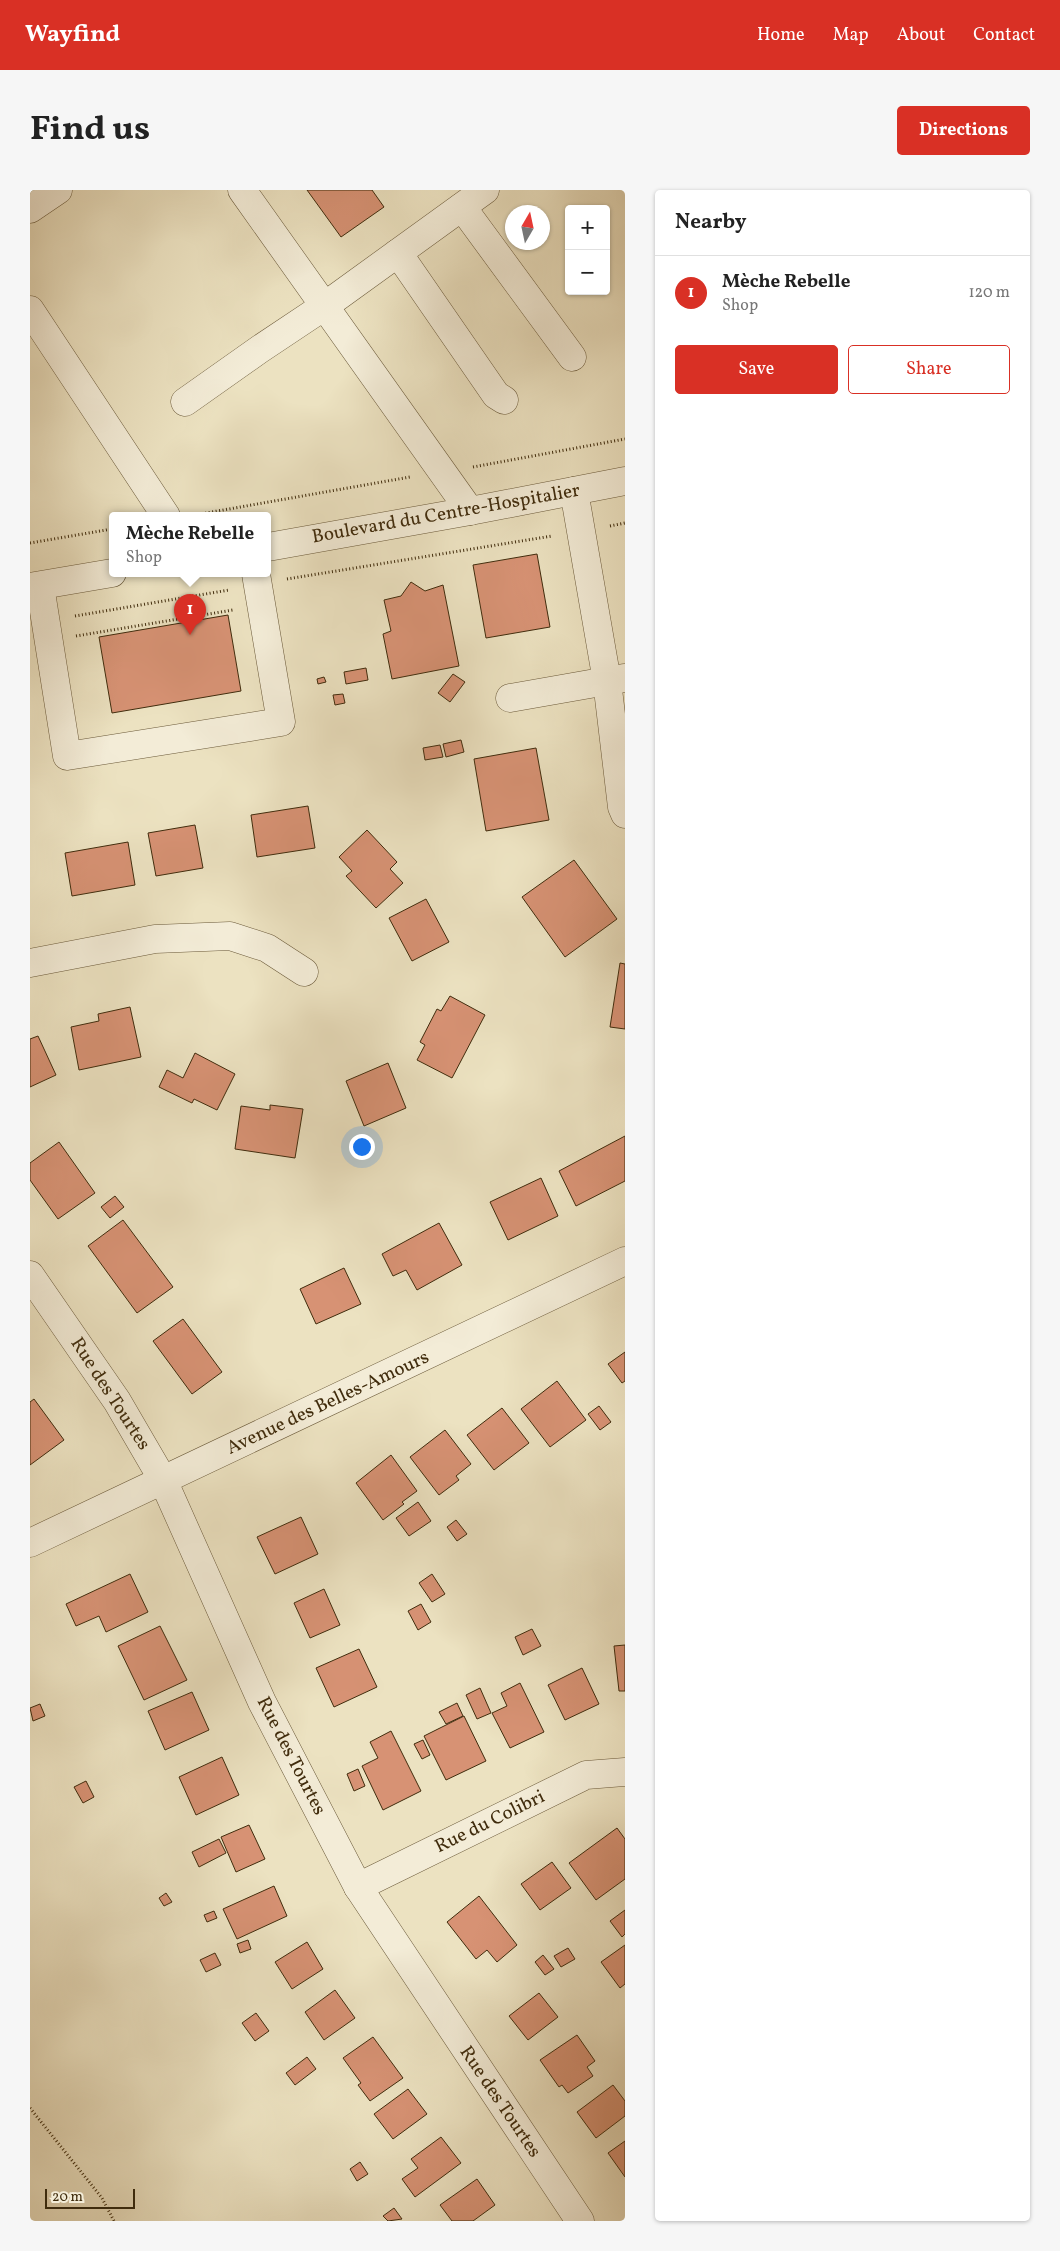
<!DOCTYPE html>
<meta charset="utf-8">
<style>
body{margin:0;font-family:Vollkorn,serif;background:#f6f6f6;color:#222}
.controls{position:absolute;right:15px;top:15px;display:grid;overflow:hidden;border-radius:5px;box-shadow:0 1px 4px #0004}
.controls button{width:45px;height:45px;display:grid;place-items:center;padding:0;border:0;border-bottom:1px solid #e0e0e0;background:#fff;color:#222;font:25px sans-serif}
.compass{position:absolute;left:475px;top:15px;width:45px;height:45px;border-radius:50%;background:#fff;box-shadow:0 1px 4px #0004;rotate:9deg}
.scale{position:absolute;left:15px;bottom:12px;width:90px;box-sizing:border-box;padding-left:5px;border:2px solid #402c0d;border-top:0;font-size:14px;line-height:18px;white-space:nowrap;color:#402c0d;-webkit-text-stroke:4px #f3ecd7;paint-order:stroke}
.you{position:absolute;left:331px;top:956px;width:18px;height:18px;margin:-12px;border:4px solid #fff;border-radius:50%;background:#1a73e8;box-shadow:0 0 0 8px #1a73e833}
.badge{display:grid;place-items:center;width:32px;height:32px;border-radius:50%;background:#d93025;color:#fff;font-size:16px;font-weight:700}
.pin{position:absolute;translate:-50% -41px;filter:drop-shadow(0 1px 2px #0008)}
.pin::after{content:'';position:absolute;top:26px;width:18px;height:15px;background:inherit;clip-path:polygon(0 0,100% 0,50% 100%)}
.popup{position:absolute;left:79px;top:322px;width:162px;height:65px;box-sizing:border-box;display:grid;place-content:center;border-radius:5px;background:#fff;filter:drop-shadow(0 1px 4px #0005);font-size:16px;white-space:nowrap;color:#767676}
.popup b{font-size:19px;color:#222}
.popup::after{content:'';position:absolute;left:50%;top:100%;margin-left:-10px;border:10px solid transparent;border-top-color:#fff}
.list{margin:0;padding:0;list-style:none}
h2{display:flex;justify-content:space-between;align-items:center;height:65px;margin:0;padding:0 20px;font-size:21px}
h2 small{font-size:16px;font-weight:400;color:#767676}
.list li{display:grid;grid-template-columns:32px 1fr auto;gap:15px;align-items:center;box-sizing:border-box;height:75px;padding:0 20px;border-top:1px solid #e0e0e0}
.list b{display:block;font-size:19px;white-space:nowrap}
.list p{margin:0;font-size:16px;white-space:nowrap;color:#767676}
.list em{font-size:16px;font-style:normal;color:#767676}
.actions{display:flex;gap:10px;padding:15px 20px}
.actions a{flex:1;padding:11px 0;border:1px solid #d93025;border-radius:5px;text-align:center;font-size:18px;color:#d93025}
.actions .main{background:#d93025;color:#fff}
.map{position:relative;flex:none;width:595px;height:2031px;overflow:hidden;border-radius:5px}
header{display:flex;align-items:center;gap:30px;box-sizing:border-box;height:70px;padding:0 25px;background:#d93025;color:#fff}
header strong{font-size:24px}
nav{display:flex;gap:28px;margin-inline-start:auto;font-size:18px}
.intro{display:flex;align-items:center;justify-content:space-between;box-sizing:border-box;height:120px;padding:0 30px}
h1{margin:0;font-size:35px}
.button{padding:12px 22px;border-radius:5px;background:#d93025;color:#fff;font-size:18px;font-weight:700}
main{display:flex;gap:30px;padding:0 30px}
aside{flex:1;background:#fff;border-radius:5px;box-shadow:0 1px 4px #0004}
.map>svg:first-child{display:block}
</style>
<header>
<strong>Wayfind</strong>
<nav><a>Home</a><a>Map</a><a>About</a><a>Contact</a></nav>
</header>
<div class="intro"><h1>Find us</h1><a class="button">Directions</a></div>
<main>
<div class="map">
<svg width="595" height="2031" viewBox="0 0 595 2031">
<rect width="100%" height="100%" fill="#ece2c1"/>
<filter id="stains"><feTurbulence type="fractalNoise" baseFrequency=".004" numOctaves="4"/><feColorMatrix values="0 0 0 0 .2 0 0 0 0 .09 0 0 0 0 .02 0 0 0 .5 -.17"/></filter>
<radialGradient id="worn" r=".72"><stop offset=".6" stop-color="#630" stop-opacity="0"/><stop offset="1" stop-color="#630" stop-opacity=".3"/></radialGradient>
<!-- building -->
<g fill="#d79274" stroke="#402c0d">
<path d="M 277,0 L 342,0 L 354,17 L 311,47 Z"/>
<path d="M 507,364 L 520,437 L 456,448 L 443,375 Z"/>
<path d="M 381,392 L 395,401 L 413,395 L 429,476 L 362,489 L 353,444 L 361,441 L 354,410 L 371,406 Z"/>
<path d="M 198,425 L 211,501 L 82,523 L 69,447 Z"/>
<path d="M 336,478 L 338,490 L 316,494 L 314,482 Z"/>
<path d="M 423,484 L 435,492 L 420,512 L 408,503 Z"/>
<path d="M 294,487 L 296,492 L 288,494 L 287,489 Z"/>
<path d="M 313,504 L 315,513 L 305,515 L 303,505 Z"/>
<path d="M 431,550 L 434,562 L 416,567 L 413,554 Z"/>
<path d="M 410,555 L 413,567 L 395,570 L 393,558 Z"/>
<path d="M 506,558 L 519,630 L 456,641 L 444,569 Z"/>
<path d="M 278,616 L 285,658 L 227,667 L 221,625 Z"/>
<path d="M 165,635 L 173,678 L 126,686 L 118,643 Z"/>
<path d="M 337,640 L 367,672 L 360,679 L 373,693 L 346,718 L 316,686 L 322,681 L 309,667 Z"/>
<path d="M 98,652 L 105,695 L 42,706 L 35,663 Z"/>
<path d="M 544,670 L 587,729 L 535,767 L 492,707 Z"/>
<path d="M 396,709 L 419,752 L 382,771 L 359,728 Z"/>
<path d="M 590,773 L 595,774 L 595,839 L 580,837 Z"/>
<path d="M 420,806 L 455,825 L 422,888 L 387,870 L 395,855 L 390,852 L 407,819 L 411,821 Z"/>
<path d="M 100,817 L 111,867 L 49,880 L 41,837 L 69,831 L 68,824 Z"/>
<path d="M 8,846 L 26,885 L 0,897 L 0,849 Z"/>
<path d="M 165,863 L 205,884 L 187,920 L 164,909 L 162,913 L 129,897 L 137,880 L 153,888 Z"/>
<path d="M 358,873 L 376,918 L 334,936 L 316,891 Z"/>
<path d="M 240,915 L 273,919 L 265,968 L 205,959 L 211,916 L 240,920 Z"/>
<path d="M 595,946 L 595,991 L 546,1016 L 529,981 Z"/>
<path d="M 29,952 L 65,1003 L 28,1029 L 0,990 L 0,973 Z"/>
<path d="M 511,988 L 528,1026 L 478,1050 L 460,1012 Z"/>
<path d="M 85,1006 L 94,1017 L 80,1028 L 71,1017 Z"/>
<path d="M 93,1030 L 143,1097 L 107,1123 L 58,1056 Z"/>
<path d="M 409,1033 L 432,1075 L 387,1100 L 376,1080 L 363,1086 L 352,1064 Z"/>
<path d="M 314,1078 L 331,1114 L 286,1134 L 270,1099 Z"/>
<path d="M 153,1129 L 192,1182 L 162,1204 L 123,1151 Z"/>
<path d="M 595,1162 L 595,1191 L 592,1193 L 578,1174 Z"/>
<path d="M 527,1191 L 556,1230 L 520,1257 L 491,1219 Z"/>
<path d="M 4,1209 L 34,1250 L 0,1275 L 0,1212 Z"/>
<path d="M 569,1216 L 581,1232 L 570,1240 L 558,1224 Z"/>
<path d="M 472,1218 L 499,1253 L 464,1280 L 437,1245 Z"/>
<path d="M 415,1240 L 441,1274 L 426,1286 L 429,1290 L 409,1305 L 380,1267 Z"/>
<path d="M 361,1265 L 387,1301 L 372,1312 L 374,1314 L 353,1330 L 326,1293 Z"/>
<path d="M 388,1312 L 401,1331 L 379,1346 L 366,1328 Z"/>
<path d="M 271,1327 L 288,1364 L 245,1384 L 227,1347 Z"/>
<path d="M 426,1330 L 437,1344 L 427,1351 L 417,1337 Z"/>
<path d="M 100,1384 L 118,1422 L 76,1442 L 69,1426 L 46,1436 L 36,1414 Z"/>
<path d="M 402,1384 L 415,1404 L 402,1412 L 389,1393 Z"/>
<path d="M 294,1399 L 310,1435 L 280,1448 L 264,1413 Z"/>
<path d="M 391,1414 L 401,1432 L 388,1440 L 378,1421 Z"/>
<path d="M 130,1436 L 157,1490 L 114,1510 L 88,1456 Z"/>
<path d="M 502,1439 L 511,1456 L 493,1465 L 485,1447 Z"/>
<path d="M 595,1455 L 595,1501 L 589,1501 L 584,1456 Z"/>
<path d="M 329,1459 L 347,1497 L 304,1517 L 286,1478 Z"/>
<path d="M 552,1478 L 569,1514 L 535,1530 L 518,1495 Z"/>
<path d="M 490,1493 L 514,1542 L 480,1558 L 462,1523 L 477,1516 L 471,1503 Z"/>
<path d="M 450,1498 L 461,1523 L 447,1529 L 436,1505 Z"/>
<path d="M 162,1502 L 179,1540 L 135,1560 L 118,1521 Z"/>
<path d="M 427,1513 L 433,1526 L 416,1534 L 409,1522 Z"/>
<path d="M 10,1514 L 15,1526 L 3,1531 L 0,1518 Z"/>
<path d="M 434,1526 L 456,1571 L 416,1590 L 394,1546 Z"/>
<path d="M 361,1541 L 391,1601 L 353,1620 L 332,1576 L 348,1568 L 340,1552 Z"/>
<path d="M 393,1550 L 400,1565 L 392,1569 L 384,1554 Z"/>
<path d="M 192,1567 L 209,1605 L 166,1625 L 149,1587 Z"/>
<path d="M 328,1579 L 335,1596 L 324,1601 L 317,1584 Z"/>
<path d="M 56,1591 L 64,1607 L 53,1613 L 44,1597 Z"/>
<path d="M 219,1635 L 235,1669 L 206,1682 L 191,1647 Z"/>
<path d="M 587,1638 L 595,1649 L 595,1689 L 566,1710 L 539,1673 Z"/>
<path d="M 189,1649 L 196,1663 L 169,1677 L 162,1662 Z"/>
<path d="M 522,1672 L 541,1698 L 510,1720 L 491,1694 Z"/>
<path d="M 244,1696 L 257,1726 L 207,1749 L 193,1719 Z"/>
<path d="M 136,1703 L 142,1712 L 134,1716 L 129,1708 Z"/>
<path d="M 449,1706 L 487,1755 L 467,1772 L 457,1760 L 446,1769 L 417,1732 Z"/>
<path d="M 595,1720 L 595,1744 L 592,1747 L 580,1731 Z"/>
<path d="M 184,1721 L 187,1728 L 177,1732 L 174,1725 Z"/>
<path d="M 218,1750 L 221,1759 L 210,1763 L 207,1754 Z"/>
<path d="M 277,1752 L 293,1779 L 262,1799 L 245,1772 Z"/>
<path d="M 595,1755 L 595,1794 L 590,1798 L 571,1772 Z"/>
<path d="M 538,1758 L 545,1769 L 531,1777 L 524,1766 Z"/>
<path d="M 185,1763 L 191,1775 L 176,1782 L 170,1770 Z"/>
<path d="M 513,1765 L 524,1779 L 515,1785 L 505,1772 Z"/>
<path d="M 305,1800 L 325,1828 L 294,1850 L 275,1822 Z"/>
<path d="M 509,1803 L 528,1827 L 498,1850 L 479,1826 Z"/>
<path d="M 226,1823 L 239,1841 L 225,1851 L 212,1833 Z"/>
<path d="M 547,1845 L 565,1871 L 557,1877 L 563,1886 L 538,1903 L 532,1895 L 529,1897 L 510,1870 Z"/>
<path d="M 343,1847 L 373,1888 L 340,1911 L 328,1895 L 331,1893 L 313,1868 Z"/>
<path d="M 277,1867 L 286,1879 L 265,1895 L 256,1883 Z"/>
<path d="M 583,1895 L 595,1911 L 595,1926 L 566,1948 L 547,1922 Z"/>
<path d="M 378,1899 L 397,1924 L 363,1949 L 344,1924 Z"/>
<path d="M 411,1947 L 431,1973 L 385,2007 L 372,1989 L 388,1978 L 381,1969 Z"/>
<path d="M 595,1951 L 595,1987 L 578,1963 Z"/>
<path d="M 330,1972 L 338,1984 L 327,1991 L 320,1979 Z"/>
<path d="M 447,1989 L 465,2015 L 443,2031 L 422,2031 L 410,2015 Z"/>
<path d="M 364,2018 L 372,2029 L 358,2031 L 353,2026 Z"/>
</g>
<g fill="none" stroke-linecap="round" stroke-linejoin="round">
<!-- minor casing -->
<g stroke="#6b5a3a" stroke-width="29">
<g id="minor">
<path d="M 212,0 L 440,321"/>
<path d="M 432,17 L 542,167"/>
<path d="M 0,19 L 28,0"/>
<path d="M 368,63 L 466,205 L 474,210"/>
<path d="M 0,120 L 136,326"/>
<path d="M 155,212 L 230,159 L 296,115 L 455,0"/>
<path d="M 544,301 L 577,491 L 592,617 L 595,624"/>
<path d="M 238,357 L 440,321 L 595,291"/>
<path d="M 10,396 L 37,566 L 251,532 L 226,384"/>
<path d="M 0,397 L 82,383"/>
<path d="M 480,508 L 594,488"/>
<path d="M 0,773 L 125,749 L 200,746 L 237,758 L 274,782"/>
<path d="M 0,1085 L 87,1211 L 133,1290 L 232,1512 L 328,1697 L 550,2031"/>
<path d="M 0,1353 L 595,1071"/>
<path d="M 328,1697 L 556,1585 L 595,1582"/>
</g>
</g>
<!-- path -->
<g stroke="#402c0d" stroke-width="3" stroke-dasharray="1 2.5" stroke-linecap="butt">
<path d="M 443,277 L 595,249"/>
<path d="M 165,325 L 380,287"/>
<path d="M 580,336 L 595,333"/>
<path d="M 0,353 L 82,339"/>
<path d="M 257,389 L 522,346"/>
<path d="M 45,426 L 199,400"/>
<path d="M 46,446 L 203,420"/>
<path d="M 0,1918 L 72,2008 L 84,2031"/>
</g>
<!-- minor -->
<use href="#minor" stroke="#f3ecd7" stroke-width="28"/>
</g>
<g text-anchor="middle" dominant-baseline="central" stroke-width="4.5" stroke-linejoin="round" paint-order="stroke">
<!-- street labels -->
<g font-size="19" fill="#402c0d" stroke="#f3ecd7">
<text transform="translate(416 324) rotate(-10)">Boulevard du Centre-Hospitalier</text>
<text transform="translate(80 1204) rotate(57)">Rue des Tourtes</text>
<text transform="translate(298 1213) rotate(-25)">Avenue des Belles-Amours</text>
<text transform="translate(261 1566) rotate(63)">Rue des Tourtes</text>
<text transform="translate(460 1632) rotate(-26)">Rue du Colibri</text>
<text transform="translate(470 1912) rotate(56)">Rue des Tourtes</text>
</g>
</g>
<rect width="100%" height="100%" filter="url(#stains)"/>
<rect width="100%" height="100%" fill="url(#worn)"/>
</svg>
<div class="controls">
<button>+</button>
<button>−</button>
</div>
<svg class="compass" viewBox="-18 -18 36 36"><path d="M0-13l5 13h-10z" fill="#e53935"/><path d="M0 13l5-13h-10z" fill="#767676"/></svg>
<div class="scale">20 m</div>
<div class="you"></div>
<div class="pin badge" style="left:160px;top:445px">1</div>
<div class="popup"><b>Mèche Rebelle</b>Shop</div>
</div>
<aside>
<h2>Nearby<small></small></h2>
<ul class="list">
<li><span class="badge">1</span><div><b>Mèche Rebelle</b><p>Shop</p></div><em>120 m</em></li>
</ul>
<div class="actions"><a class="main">Save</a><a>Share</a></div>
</aside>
</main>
